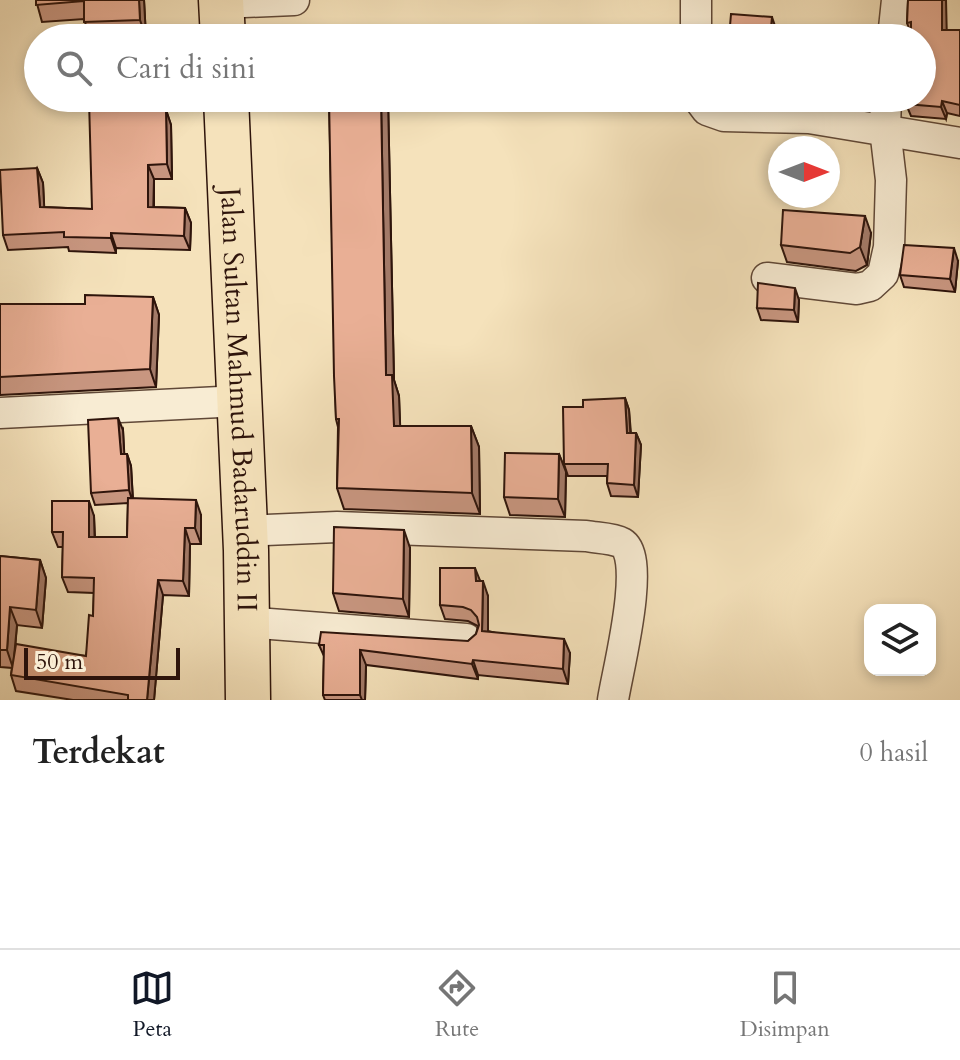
<!DOCTYPE html>
<html lang="id">
<style>
body{margin:0;font-family:Cardo,serif;background:#f2f2f2;color:#222}
.controls{position:absolute;right:24px;bottom:24px;display:grid;overflow:hidden;border-radius:16px;box-shadow:0 4px 12px #0003}
.controls button{width:72px;height:72px;display:grid;place-items:center;padding:0;border:0;border-bottom:2px solid #e0e0e0;background:#fff;color:#222;font:40px sans-serif}
.compass{position:absolute;left:768px;top:136px;width:72px;height:72px;border-radius:50%;background:#fff;box-shadow:0 4px 12px #0003;rotate:90deg}
.scale{position:absolute;left:24px;bottom:20px;width:156px;box-sizing:border-box;padding-left:8px;border:4px solid #2e140b;border-top:0;font-size:22px;line-height:28px;white-space:nowrap;color:#2e140b;-webkit-text-stroke:6px #f8ecd3;paint-order:stroke}
.list{margin:0;padding:0;list-style:none}
h2{display:flex;justify-content:space-between;align-items:center;height:104px;margin:0;padding:0 32px;font-size:34px}
h2 small{font-size:26px;font-weight:400;color:#767676}
.icon{flex:none;width:44px;height:44px;fill:none;stroke:currentColor;stroke-width:2;stroke-linecap:round;stroke-linejoin:round}
.map{position:relative;flex:none;width:960px;height:700px;overflow:hidden}
.search{position:absolute;background:#fff;box-shadow:0 4px 12px #0003;left:24px;right:24px;top:24px;height:88px;display:flex;align-items:center;gap:20px;box-sizing:border-box;padding:0 28px;border-radius:44px;color:#767676;font-size:30px}
.sheet{height:248px;background:#fff}
nav{display:flex;justify-content:space-around;align-items:center;box-sizing:border-box;height:112px;border-top:2px solid #e0e0e0;background:#fff;font-size:22px;color:#767676}
nav a{display:grid;justify-items:center;gap:4px}
nav .on{color:#111827}
.map>svg:first-child{display:block}
</style>
<div class="map">
<svg width="960" height="700" viewBox="0 0 960 700">
<rect width="100%" height="100%" fill="#f5e2bb"/>
<filter id="stains"><feTurbulence type="fractalNoise" baseFrequency=".0025" numOctaves="4"/><feColorMatrix values="0 0 0 0 .2 0 0 0 0 .09 0 0 0 0 .02 0 0 0 .5 -.17"/></filter>
<radialGradient id="worn" r=".72"><stop offset=".6" stop-color="#630" stop-opacity="0"/><stop offset="1" stop-color="#630" stop-opacity=".3"/></radialGradient>
<g fill="none" stroke-linecap="round" stroke-linejoin="round">
<!-- minor casing -->
<g stroke="#604837" stroke-width="33">
<g id="minor">
<path d="M 221,3 L 294,0"/>
<path d="M 696,38 L 696,0"/>
<path d="M 893,38 L 897,0"/>
<path d="M 698,98 L 707,110 L 724,116 L 809,118 L 960,143"/>
<path d="M 767,278 L 857,289 L 870,286 L 883,274 L 889,247 L 891,180 L 885,129 L 886,98"/>
<path d="M 0,413 L 240,401"/>
<path d="M 244,531 L 337,527 L 586,536 C 597,538 613,538 622,543 C 647,558 617,673 613,700"/>
<path d="M 245,622 L 466,639"/>
</g>
</g>
<!-- highway casing -->
<g stroke="#2e140b" stroke-width="47">
<g id="highway">
<path d="M 221,0 L 223,38"/>
<path id="s1" d="M 226,98 L 246,550 L 248,700"/>
</g>
</g>
<!-- minor -->
<use href="#minor" stroke="#f8ecd3" stroke-width="30"/>
<!-- highway -->
<use href="#highway" stroke="#f5e2bb" stroke-width="44"/>
</g>
<!-- wall -->
<g fill="#c89680" stroke="#2e140b" stroke-width="2">
<path d="M 36,0 L 144,0 L 146,37 L 90,38 L 84,19 L 42,22 Z"/>
<path d="M 908,0 L 946,30 L 960,30 L 960,116 L 947,113 L 946,119 L 911,116 L 906,104 L 922,98 L 911,33 L 907,23 Z"/>
<path d="M 132,98 L 137,111 L 166,110 L 171,125 L 172,179 L 154,179 L 154,207 L 185,208 L 191,223 L 190,250 L 116,248 L 116,253 L 69,251 L 68,247 L 8,250 L 3,235 L 37,168 L 43,183 L 44,207 L 92,209 Z"/>
<path d="M 329,98 L 388,98 L 394,380 L 399,396 L 400,426 L 471,426 L 479,447 L 480,514 L 344,509 L 337,488 L 338,427 L 336,419 Z"/>
<path d="M 733,98 L 774,98 L 774,99 Z"/>
<path d="M 871,233 L 867,265 L 856,271 L 787,262 L 781,245 Z"/>
<path d="M 958,261 L 955,292 L 904,287 L 900,275 Z"/>
<path d="M 153,297 L 159,315 L 156,387 L 0,395 L 0,304 L 85,304 Z"/>
<path d="M 799,300 L 798,322 L 761,320 L 757,308 Z"/>
<path d="M 625,398 L 629,410 L 631,433 L 636,433 L 641,445 L 638,497 L 611,496 L 607,483 L 607,476 L 568,476 L 564,464 L 583,407 Z"/>
<path d="M 123,430 L 124,454 L 127,454 L 131,466 L 133,499 L 201,515 L 201,544 L 190,544 L 189,596 L 163,595 L 154,700 L 73,700 L 16,691 L 11,675 L 12,668 L 0,667 L 0,556 L 40,560 L 46,578 L 42,628 L 17,625 L 15,650 L 86,656 L 93,616 L 94,593 L 68,592 L 62,577 L 63,547 L 58,547 L 52,532 L 94,516 L 95,537 L 127,537 L 128,503 L 95,505 L 91,493 Z"/>
<path d="M 559,454 L 566,472 L 565,517 L 510,515 L 504,497 Z"/>
<path d="M 410,548 L 409,617 L 339,611 L 333,593 Z"/>
<path d="M 480,581 L 488,596 L 488,631 L 570,653 L 568,684 L 478,675 L 478,679 L 366,665 L 365,700 L 325,700 L 323,695 L 324,656 L 319,645 L 468,641 L 476,634 L 478,626 L 468,621 L 445,619 L 440,605 Z"/>
</g>
<!-- shaded-wall -->
<g fill="#a37a68" stroke="#2e140b" stroke-width="2">
<path d="M 139,0 L 144,0 L 146,37 L 140,20 Z"/>
<path d="M 942,0 L 946,0 L 947,42 L 942,30 Z"/>
<path d="M 772,17 L 778,35 L 778,38 L 770,38 Z"/>
<path d="M 381,98 L 388,98 L 394,380 L 399,396 L 401,447 L 394,426 L 386,375 Z"/>
<path d="M 942,101 L 947,113 L 946,119 L 941,107 Z"/>
<path d="M 166,110 L 171,125 L 172,179 L 167,164 Z"/>
<path d="M 148,165 L 154,179 L 153,221 L 148,207 Z"/>
<path d="M 37,168 L 43,183 L 45,222 L 40,207 Z"/>
<path d="M 185,208 L 191,223 L 190,250 L 184,236 Z"/>
<path d="M 865,216 L 871,233 L 867,265 L 860,247 Z"/>
<path d="M 111,233 L 116,248 L 116,253 L 111,238 Z"/>
<path d="M 954,248 L 958,261 L 955,292 L 950,279 Z"/>
<path d="M 795,288 L 799,300 L 798,322 L 794,310 Z"/>
<path d="M 153,297 L 159,315 L 156,387 L 150,369 Z"/>
<path d="M 625,398 L 629,410 L 631,445 L 627,433 Z"/>
<path d="M 118,418 L 123,430 L 125,466 L 121,454 Z"/>
<path d="M 471,426 L 479,447 L 480,514 L 472,493 Z"/>
<path d="M 636,433 L 641,445 L 638,497 L 634,485 Z"/>
<path d="M 127,454 L 131,466 L 133,503 L 129,490 Z"/>
<path d="M 559,454 L 566,472 L 565,517 L 558,499 Z"/>
<path d="M 196,500 L 201,515 L 201,544 L 195,528 Z"/>
<path d="M 89,501 L 94,516 L 95,552 L 89,537 Z"/>
<path d="M 185,528 L 190,544 L 189,596 L 183,581 Z"/>
<path d="M 404,530 L 410,548 L 409,617 L 403,599 Z"/>
<path d="M 40,560 L 46,578 L 42,628 L 36,610 Z"/>
<path d="M 475,568 L 481,583 L 476,581 Z"/>
<path d="M 158,580 L 163,595 L 154,700 L 147,700 Z"/>
<path d="M 483,581 L 488,596 L 488,645 L 482,631 Z"/>
<path d="M 10,607 L 17,625 L 13,668 L 7,650 Z"/>
<path d="M 564,639 L 570,653 L 568,684 L 563,669 Z"/>
<path d="M 360,650 L 366,665 L 365,700 L 362,700 L 360,695 Z"/>
<path d="M 473,660 L 478,675 L 478,679 L 472,664 Z"/>
</g>
<!-- building -->
<g fill="#e9af95" stroke="#2e140b" stroke-width="2">
<path d="M 36,0 L 139,0 L 140,20 L 84,22 L 84,1 L 36,5 Z"/>
<path d="M 908,0 L 942,0 L 942,30 L 960,30 L 960,105 L 942,101 L 941,107 L 906,104 L 907,98 L 922,98 L 922,38 L 911,38 L 911,22 L 907,23 Z"/>
<path d="M 731,14 L 772,17 L 770,38 L 729,38 Z"/>
<path d="M 132,98 L 132,111 L 166,110 L 167,164 L 148,165 L 148,207 L 185,208 L 184,236 L 111,233 L 111,238 L 64,237 L 64,232 L 3,235 L 0,170 L 37,168 L 40,207 L 92,209 L 89,100 Z"/>
<path d="M 329,98 L 381,98 L 386,375 L 392,375 L 394,426 L 471,426 L 472,493 L 337,488 L 339,419 L 336,419 L 334,376 Z"/>
<path d="M 783,210 L 865,216 L 860,247 L 850,253 L 781,245 Z"/>
<path d="M 904,245 L 954,248 L 950,279 L 900,275 Z"/>
<path d="M 758,283 L 795,288 L 794,310 L 757,308 Z"/>
<path d="M 85,295 L 153,297 L 150,369 L 0,377 L 0,304 L 85,304 Z"/>
<path d="M 625,398 L 627,433 L 636,433 L 634,485 L 607,483 L 608,464 L 564,464 L 563,407 L 583,407 L 583,400 Z"/>
<path d="M 118,418 L 121,454 L 127,454 L 129,490 L 91,493 L 88,420 Z"/>
<path d="M 505,453 L 559,454 L 558,499 L 504,497 Z"/>
<path d="M 128,498 L 196,500 L 195,528 L 185,528 L 183,581 L 158,580 L 147,700 L 128,700 L 128,695 L 11,675 L 16,644 L 86,656 L 89,615 L 93,616 L 94,578 L 62,577 L 63,532 L 52,532 L 52,501 L 89,501 L 89,537 L 127,537 Z"/>
<path d="M 334,527 L 404,530 L 403,599 L 333,593 Z"/>
<path d="M 0,556 L 40,560 L 36,610 L 10,607 L 7,650 L 0,650 Z"/>
<path d="M 440,568 L 475,568 L 476,581 L 483,581 L 482,631 L 564,639 L 563,669 L 473,660 L 472,664 L 360,650 L 360,695 L 323,695 L 324,645 L 319,645 L 321,632 L 468,641 L 476,634 L 479,625 L 477,617 L 471,610 L 463,607 L 440,605 Z"/>
</g>
<g text-anchor="middle" dominant-baseline="central" stroke-width="6" stroke-linejoin="round" paint-order="stroke">
<!-- street labels -->
<g font-size="28" fill="#2e140b" stroke="#f8ecd3">
<text stroke="none"><textPath href="#s1" startOffset="302">Jalan Sultan Mahmud Badaruddin II</textPath></text>
</g>
</g>
<rect width="100%" height="100%" filter="url(#stains)"/>
<rect width="100%" height="100%" fill="url(#worn)"/>
</svg>
<div class="controls">
<button><svg class="icon" aria-label="layers" viewBox="0 0 24 24"><path d="M12 4l9 5-9 5-9-5zM3 14l9 5 9-5"/></svg></button>
</div>
<svg class="compass" viewBox="-18 -18 36 36"><path d="M0-13l5 13h-10z" fill="#e53935"/><path d="M0 13l5-13h-10z" fill="#767676"/></svg>
<div class="scale">50 m</div>
<div class="search"><svg class="icon" aria-label="search" viewBox="0 0 24 24"><circle cx="10" cy="10" r="6"/><path d="M15 15l6 6"/></svg>Cari di sini</div>
</div>
<section class="sheet">
<h2>Terdekat<small>0 hasil</small></h2>
<ul class="list">
</ul>
</section>
<nav>
<a class="on"><svg class="icon" aria-label="map" viewBox="0 0 24 24"><path d="M3 6l6-2 6 2 6-2v14l-6 2-6-2-6 2zM9 4v14M15 6v14"/></svg>Peta</a>
<a><svg class="icon" aria-label="directions" viewBox="0 0 24 24"><path d="M12 3l9 9-9 9-9-9zM9 14v-3h6M13 9l2 2-2 2"/></svg>Rute</a>
<a><svg class="icon" aria-label="saved" viewBox="0 0 24 24"><path d="M7 4h10v16l-5-4-5 4z"/></svg>Disimpan</a>
</nav>
